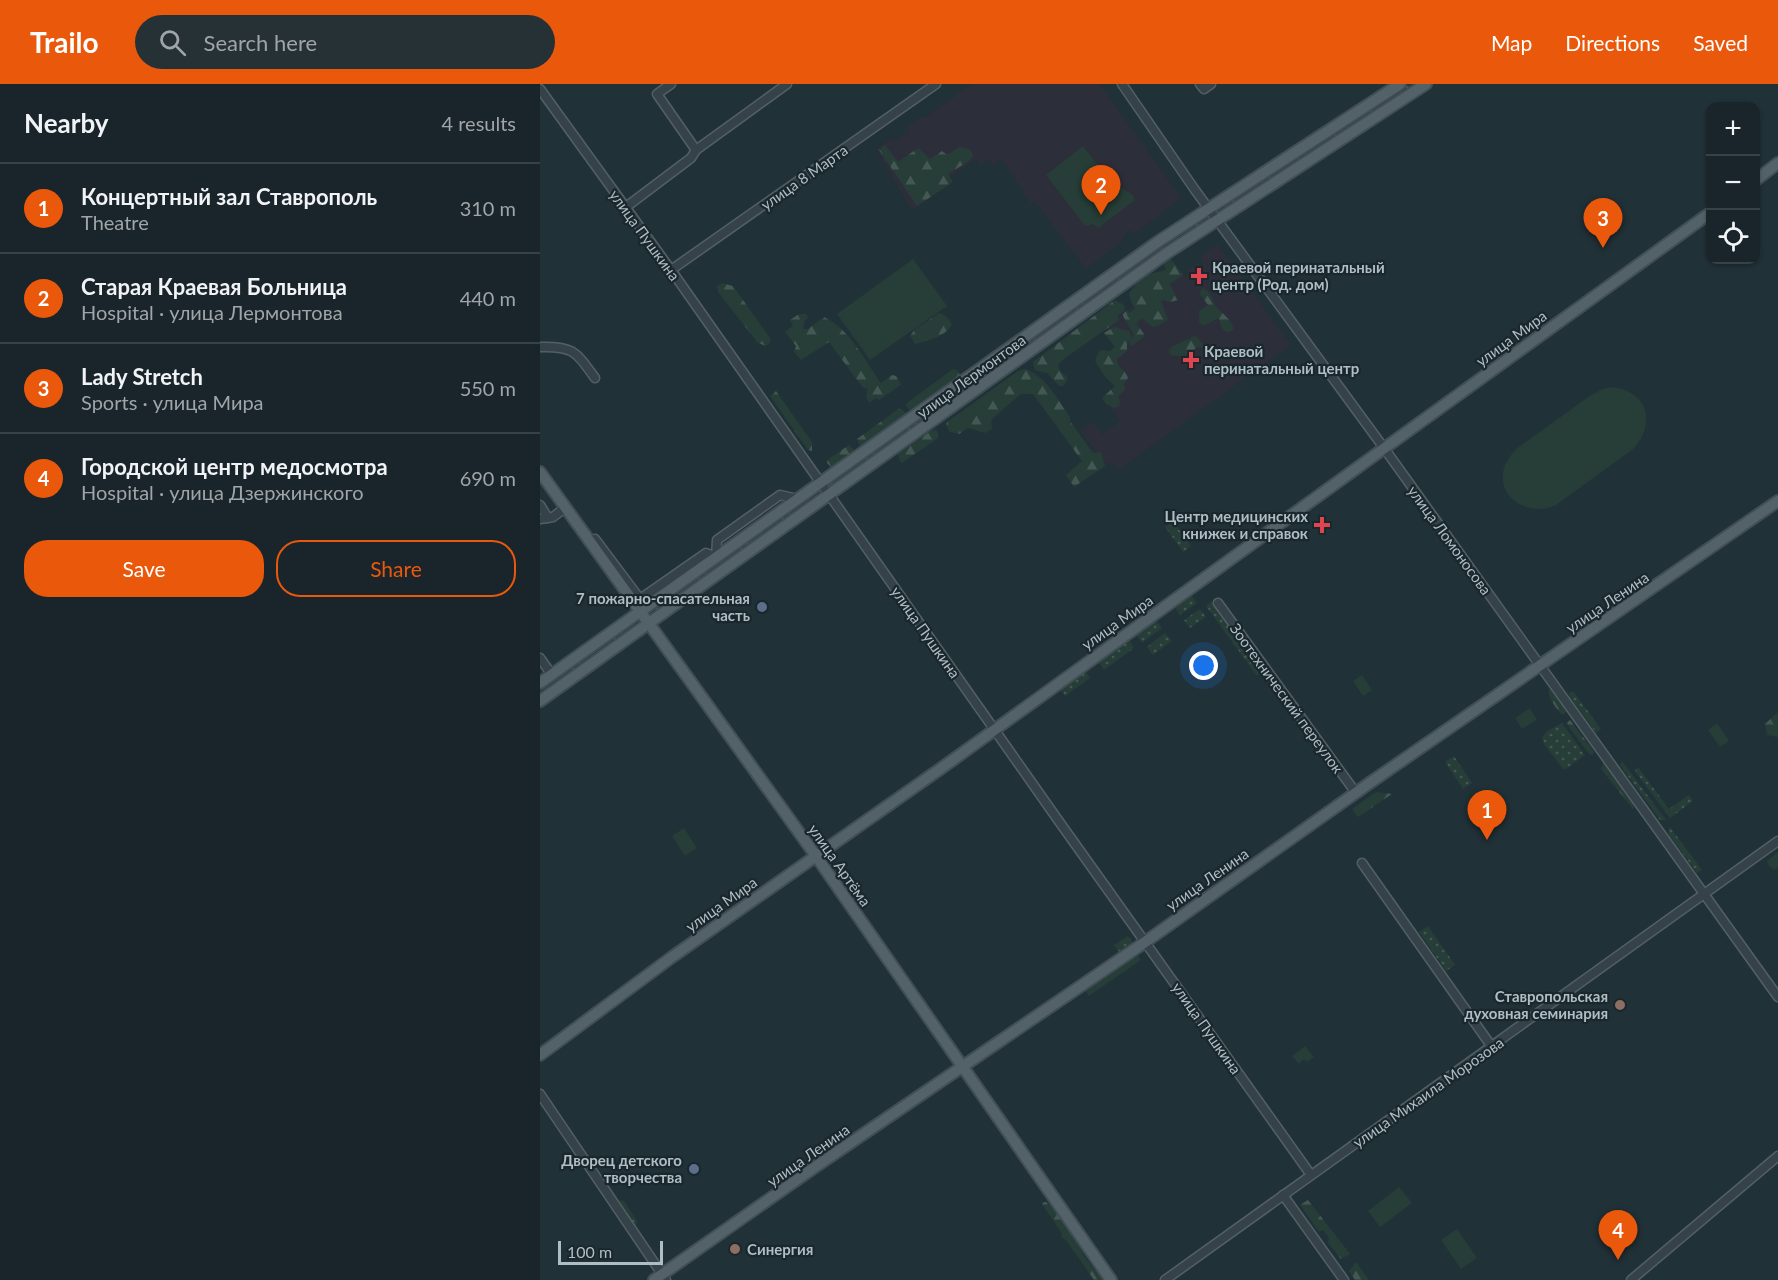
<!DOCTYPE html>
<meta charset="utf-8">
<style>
body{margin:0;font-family:Lato,sans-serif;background:#263136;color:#f1f3f6}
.controls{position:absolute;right:18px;top:18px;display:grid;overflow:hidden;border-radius:12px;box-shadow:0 2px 4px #0004}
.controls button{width:54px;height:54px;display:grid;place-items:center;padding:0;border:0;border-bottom:2px solid #374247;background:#19252a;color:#f1f3f6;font:30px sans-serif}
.scale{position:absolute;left:18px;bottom:15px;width:105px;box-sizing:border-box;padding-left:6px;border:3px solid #afbec5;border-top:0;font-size:16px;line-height:21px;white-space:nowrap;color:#afbec5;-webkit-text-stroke:4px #1a272d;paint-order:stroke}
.you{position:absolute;left:664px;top:582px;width:21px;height:21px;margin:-15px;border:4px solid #fff;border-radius:50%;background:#1a73e8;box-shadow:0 0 0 9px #1a73e833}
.badge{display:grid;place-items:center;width:39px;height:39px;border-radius:50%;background:#ea580c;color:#fff;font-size:20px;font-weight:700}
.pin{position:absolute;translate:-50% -50px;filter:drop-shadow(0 2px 3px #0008)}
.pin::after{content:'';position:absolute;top:32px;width:21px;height:18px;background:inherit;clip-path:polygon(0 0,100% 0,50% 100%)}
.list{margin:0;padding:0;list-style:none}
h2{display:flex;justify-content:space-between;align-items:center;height:78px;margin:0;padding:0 24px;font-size:26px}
h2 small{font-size:20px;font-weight:400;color:#9fa5a8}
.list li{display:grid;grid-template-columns:39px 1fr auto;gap:18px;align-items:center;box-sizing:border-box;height:90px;padding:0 24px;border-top:2px solid #374247}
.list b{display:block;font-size:22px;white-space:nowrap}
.list p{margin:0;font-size:20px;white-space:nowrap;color:#9fa5a8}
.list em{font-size:20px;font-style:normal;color:#9fa5a8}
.actions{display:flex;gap:12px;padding:18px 24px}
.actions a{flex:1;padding:14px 0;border:2px solid #ea580c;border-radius:24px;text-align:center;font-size:21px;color:#ea580c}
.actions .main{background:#ea580c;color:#fff}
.icon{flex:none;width:33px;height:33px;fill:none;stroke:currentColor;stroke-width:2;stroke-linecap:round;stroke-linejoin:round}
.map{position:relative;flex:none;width:1238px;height:1196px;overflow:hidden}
header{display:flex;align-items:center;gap:36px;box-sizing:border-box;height:84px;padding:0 30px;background:#ea580c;color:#fff}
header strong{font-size:28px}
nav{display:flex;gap:33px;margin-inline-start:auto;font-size:21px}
.search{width:420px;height:54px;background:#263136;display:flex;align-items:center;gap:15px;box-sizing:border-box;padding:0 21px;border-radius:33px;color:#9fa5a8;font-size:22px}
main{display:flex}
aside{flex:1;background:#19252a}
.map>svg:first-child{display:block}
</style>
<header>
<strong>Trailo</strong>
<div class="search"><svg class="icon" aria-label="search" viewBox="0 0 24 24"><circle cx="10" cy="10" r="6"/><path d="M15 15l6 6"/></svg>Search here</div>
<nav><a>Map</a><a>Directions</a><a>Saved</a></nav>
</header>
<main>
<aside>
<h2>Nearby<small>4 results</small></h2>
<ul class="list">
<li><span class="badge">1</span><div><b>Концертный зал Ставрополь</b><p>Theatre</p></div><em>310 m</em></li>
<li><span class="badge">2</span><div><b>Старая Краевая Больница</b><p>Hospital · улица Лермонтова</p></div><em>440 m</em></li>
<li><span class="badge">3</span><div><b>Lady Stretch</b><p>Sports · улица Мира</p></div><em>550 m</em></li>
<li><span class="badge">4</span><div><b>Городской центр медосмотра</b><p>Hospital · улица Дзержинского</p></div><em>690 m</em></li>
</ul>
<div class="actions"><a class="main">Save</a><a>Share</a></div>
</aside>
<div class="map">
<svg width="1238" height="1196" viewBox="0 0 1238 1196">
<defs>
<pattern id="grass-dots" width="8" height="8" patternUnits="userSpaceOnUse" patternTransform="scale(1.5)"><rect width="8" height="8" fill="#263d38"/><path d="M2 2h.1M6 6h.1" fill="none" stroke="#435753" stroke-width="1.8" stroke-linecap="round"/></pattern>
<pattern id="forest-firs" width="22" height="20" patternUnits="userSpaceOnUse" patternTransform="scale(1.5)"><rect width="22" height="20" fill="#263d38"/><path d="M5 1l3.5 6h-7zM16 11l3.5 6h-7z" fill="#435753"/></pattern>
</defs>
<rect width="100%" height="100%" fill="#213138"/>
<!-- medical -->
<g fill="#2c2e3a">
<path d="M 431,0 L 560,0 L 641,114 L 594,150 L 590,146 L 582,153 L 584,156 L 546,185 L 495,118 L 491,120 L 462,75 L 453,82 L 448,75 L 440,81 L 436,75 L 409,94 L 412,99 L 372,127 L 336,65 L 351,54 L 354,58 L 368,48 L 366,44 L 382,32 L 383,34 L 386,33 Z"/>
<path d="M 677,160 L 751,261 L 580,385 L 571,378 L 567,381 L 540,347 L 553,337 L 562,350 L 580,337 L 563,314 L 577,303 L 566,280 L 580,266 L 564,243 L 641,186 L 646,193 L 649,190 L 647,187 L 658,179 L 661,182 L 664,179 L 660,172 Z"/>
</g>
<!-- grass -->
<g fill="url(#grass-dots)">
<path d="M 869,0 L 877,0 L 686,124 L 683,121 Z"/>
<path d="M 662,135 L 664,138 L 289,404 L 287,402 Z"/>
<path d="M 269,415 L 271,418 L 116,527 L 115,524 Z"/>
<path d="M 633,437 L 651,462 L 643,468 L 625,443 Z"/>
<path d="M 650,510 L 657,519 L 640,531 L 634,522 Z"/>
<path d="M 672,517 L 723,587 L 717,592 L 666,522 Z"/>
<path d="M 660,525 L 666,533 L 650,544 L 644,536 Z"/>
<path d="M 615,535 L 622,544 L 602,559 L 595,549 Z"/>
<path d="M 94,539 L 95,542 L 0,610 L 0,606 Z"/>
<path d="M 625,549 L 632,557 L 613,571 L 607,563 Z"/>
<path d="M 588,554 L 594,564 L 564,586 L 557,576 Z"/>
<path d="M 545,586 L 550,594 L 525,612 L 520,605 Z"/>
<path d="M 1033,607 L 1061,645 L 1056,649 L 1030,613 L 1029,610 Z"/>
<path d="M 1022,639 L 1045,671 L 1026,685 L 1023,685 L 1004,660 L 1002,653 L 1007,647 Z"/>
<path d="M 914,672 L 932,699 L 923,705 L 905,678 Z"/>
<path d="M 1082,677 L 1126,736 L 1120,736 L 1080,681 Z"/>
<path d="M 1098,683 L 1129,725 L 1149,711 L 1153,717 L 1130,734 L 1097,690 L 1095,686 Z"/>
<path d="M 1130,743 L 1162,786 L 1157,789 L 1129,751 L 1128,746 Z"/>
<path d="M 888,842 L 915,881 L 906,887 L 879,848 Z"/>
<path d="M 588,852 L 593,859 L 580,869 L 574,861 Z"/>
<path d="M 81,1116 L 84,1117 L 97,1137 L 96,1143 L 78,1118 Z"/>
</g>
<!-- forest -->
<g fill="url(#forest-firs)">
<path d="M 345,61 L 358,78 L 378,64 L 390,75 L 402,67 L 407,71 L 419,63 L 430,65 L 433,72 L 429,77 L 408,90 L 413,98 L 377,122 L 339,66 Z"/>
<path d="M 631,175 L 643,191 L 630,200 L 638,216 L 630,218 L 624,216 L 621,217 L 628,236 L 617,242 L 613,243 C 601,235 591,223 589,209 L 597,199 L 609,190 L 626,186 L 624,181 L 626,176 Z"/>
<path d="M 182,199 L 193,202 L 230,254 L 230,259 L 226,262 L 218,259 L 178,208 L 177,202 Z"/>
<path d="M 663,204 C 673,209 671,218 678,225 C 685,232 691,235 694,245 L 689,248 L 683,246 L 678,234 L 664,242 L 659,238 L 659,227 L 668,221 L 660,210 L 661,206 Z"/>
<path d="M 575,216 L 584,221 L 585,226 L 578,232 L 579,236 L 521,277 L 518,282 L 520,287 L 527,293 L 527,297 L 523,302 L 519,302 L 507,289 L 495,286 L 493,278 Z"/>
<path d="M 587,226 L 604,250 L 603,254 L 591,262 L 589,260 L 594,251 L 583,232 L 583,230 Z"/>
<path d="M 399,229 L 406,232 L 412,240 C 407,252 387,257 375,260 L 370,252 L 374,246 Z"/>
<path d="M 259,230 L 266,230 L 268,234 L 264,238 L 263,245 L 268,245 L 284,233 C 310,245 325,277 341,299 L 352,291 L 356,292 L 361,301 L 339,316 L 336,314 L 329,319 L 326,312 L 328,305 L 323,304 L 289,258 L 261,276 L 254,268 L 256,262 L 245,248 L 253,242 L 250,236 Z"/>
<path d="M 574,243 L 589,247 L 592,254 L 587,260 L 587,267 L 577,275 C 576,283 586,286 588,294 L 584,300 L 585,306 L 578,312 L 580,317 L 579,322 L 574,324 L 566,320 L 562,314 L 575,302 C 568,297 558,284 555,276 L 560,266 L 570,267 L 575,263 L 564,249 Z"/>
<path d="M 655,252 L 665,262 L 663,264 L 657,263 C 649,271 643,274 631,271 L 629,268 L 631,263 Z"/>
<path d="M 413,285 L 417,286 L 420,291 L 419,294 L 373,328 L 370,327 L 366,321 L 367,319 Z"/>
<path d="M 485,285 C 506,292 518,316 530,333 L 530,337 L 553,369 L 561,368 L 565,382 L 534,403 L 526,391 L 542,377 L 493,310 L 481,310 L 451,336 L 452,345 L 445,349 L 428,344 L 419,350 L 410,348 L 406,341 L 407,338 L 478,287 Z"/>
<path d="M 236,307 L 272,358 L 272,367 L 268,366 L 230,312 Z"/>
<path d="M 360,324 L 367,330 L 367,332 L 323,364 L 320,362 L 317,355 Z"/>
<path d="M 396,345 L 398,349 L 398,354 L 362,379 L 360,377 L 358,370 L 392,346 Z"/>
<path d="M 309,361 L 315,367 L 315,370 L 293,385 L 287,379 L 287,376 Z"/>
<path d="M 1009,605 L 1013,605 L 1027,627 L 1024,630 L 1021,630 C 1016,623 1007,614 1009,605 Z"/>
<path d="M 1238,628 L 1238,653 L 1227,651 L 1225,640 Z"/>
<path d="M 1030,636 L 1053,666 L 1054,669 L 1052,671 L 1049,670 L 1029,643 L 1027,639 Z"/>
<path d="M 1063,679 L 1065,679 L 1089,712 L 1094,723 L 1093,725 L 1061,685 Z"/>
<path d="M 836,708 L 852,710 L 818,733 L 812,725 Z"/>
<path d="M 1238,768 L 1238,784 L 1234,786 L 1229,782 L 1227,777 Z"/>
<path d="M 768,1116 L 810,1170 L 801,1175 L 788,1159 L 789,1154 L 783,1146 L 779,1148 L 760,1121 Z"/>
<path d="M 504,1118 L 507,1118 L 511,1122 L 535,1154 L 544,1172 L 554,1185 L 562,1191 L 563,1196 L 554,1196 L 526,1156 L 522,1154 L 521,1148 L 502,1120 Z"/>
<path d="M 816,1178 L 829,1196 L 815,1196 L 809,1187 Z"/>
</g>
<!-- green -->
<g fill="#263d38">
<path d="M 543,62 L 570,97 L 593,111 L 595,116 L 558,144 L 553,140 L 545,142 L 506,91 Z"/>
<path d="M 373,175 L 407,222 L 330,276 L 297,230 Z"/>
<path d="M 595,224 L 603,234 L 594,241 L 587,231 Z"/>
<path d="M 1073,303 C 1110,308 1116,342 1092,366 L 1016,421 C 986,435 950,409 967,377 C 969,373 973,369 976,365 L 1051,311 L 1063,305 Z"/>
<path d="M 822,591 L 832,606 L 823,612 L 813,597 Z"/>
<path d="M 990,624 L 997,636 L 982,645 L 975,634 Z"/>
<path d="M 1177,639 L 1189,657 L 1180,663 L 1168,646 Z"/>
<path d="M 144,744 L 157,764 L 145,772 L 132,752 Z"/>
<path d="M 596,869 L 601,876 L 549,912 L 544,905 Z"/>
<path d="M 765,962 L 774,973 L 767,978 L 764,975 L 759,980 L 752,972 Z"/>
<path d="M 859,1103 L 872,1119 L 840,1143 L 828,1127 Z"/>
<path d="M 917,1145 L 937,1174 L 921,1185 L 901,1156 Z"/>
</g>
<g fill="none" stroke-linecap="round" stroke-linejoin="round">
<!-- minor casing -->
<g stroke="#526066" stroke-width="11">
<g id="minor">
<path d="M 582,0 L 655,106 L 844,364 L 1238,913"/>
<path d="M 660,0 L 664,5 L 671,0"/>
<path d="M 0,5 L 131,186 L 518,736 L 771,1091"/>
<path d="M 156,66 L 247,0"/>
<path d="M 86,123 L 151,74 L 156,66 L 117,10 L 131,0"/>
<path d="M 131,186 L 396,0"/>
<path d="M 0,263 C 34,262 36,268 55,294"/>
<path d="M 0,421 L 8,434"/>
<path d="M 0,435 L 13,433 L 26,423"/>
<path d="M 51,458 L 55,455 L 100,515 L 166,469 L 176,473 L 177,456 L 240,411 L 258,415"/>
<path d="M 678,519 L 816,709"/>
<path d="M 0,574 L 12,591"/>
<path d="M 822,779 L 952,963"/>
<path d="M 0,1010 L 126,1196"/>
<path d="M 743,1111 L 804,1196"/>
<path d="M 625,1196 L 1238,757"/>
<path d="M 1091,1196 L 1238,1072"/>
</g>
</g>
<!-- major casing -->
<g stroke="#414e55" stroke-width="14">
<g id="major">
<path d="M 1216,96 L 1238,79"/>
<path d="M 0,388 L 276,772 L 571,1196"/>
<path d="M 0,599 L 619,157 L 860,0"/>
<path d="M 0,617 L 627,169 L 886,0"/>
<path d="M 0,971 L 132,873 L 403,683 L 1170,129"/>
<path d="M 114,1196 L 275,1083 L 598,863 L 831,698 L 1238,417"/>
</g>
</g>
<!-- minor -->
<use href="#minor" stroke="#354249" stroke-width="8"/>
<!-- major -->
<use href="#major" stroke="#536269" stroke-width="10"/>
</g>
<!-- markers -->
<g fill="#e0444e" stroke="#1a272d" stroke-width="2">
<path d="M656 183h6v6h6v6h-6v6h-6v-6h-6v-6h6z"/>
<path d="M648 267h6v6h6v6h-6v6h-6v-6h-6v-6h6z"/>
<path d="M779 432h6v6h6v6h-6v6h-6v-6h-6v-6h6z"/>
</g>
<g fill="#5c6f8a" stroke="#1a272d" stroke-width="2">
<circle cx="222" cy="523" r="6"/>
<circle cx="154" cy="1085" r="6"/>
</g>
<g fill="#8d6e63" stroke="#1a272d" stroke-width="2">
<circle cx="1080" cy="921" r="6"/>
<circle cx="195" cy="1165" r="6"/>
</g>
<g text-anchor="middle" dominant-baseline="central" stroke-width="4.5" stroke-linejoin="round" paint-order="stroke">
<!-- street labels -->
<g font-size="15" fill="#afbec5" stroke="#1a272d">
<text transform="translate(264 93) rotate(-35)">улица 8 Марта</text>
<text transform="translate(105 151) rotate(54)">улица Пушкина</text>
<text transform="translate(971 254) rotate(-36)">улица Мира</text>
<text transform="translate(431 292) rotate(-36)">улица Лермонтова</text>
<text transform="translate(910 456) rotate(54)">улица Ломоносова</text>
<text transform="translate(1067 518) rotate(-34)">улица Ленина</text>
<text transform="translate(577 538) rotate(-35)">улица Мира</text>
<text transform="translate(386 548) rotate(55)">улица Пушкина</text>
<text transform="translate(747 614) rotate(54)">Зоотехнический переулок</text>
<text transform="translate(300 781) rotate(55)">улица Артёма</text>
<text transform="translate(667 795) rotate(-35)">улица Ленина</text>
<text transform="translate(181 820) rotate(-35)">улица Мира</text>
<text transform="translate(667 944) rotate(55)">улица Пушкина</text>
<text transform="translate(888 1008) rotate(-35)">улица Михаила Морозова</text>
<text transform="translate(268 1071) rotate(-35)">улица Ленина</text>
</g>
<!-- poi labels -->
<g font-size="15" font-weight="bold" fill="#afbec5" stroke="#1a272d" text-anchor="end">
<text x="672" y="183" text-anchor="start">Краевой перинатальный<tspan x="672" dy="17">центр (Род. дом)</tspan></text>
<text x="664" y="267" text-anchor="start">Краевой<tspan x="664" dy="17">перинатальный центр</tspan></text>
<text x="768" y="432">Центр медицинских<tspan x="768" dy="17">книжек и справок</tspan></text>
<text x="210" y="514">7 пожарно-спасательная<tspan x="210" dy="17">часть</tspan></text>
<text x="1068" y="912">Ставропольская<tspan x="1068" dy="17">духовная семинария</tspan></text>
<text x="142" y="1076">Дворец детского<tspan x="142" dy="17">творчества</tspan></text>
<text x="207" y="1165" text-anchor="start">Синергия</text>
</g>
</g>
</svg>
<div class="controls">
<button>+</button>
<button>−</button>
<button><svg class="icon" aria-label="locate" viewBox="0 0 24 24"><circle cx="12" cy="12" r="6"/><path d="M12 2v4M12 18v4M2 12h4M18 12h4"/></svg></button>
</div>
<div class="scale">100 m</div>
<div class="you"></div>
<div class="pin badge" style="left:947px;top:756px">1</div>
<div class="pin badge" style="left:561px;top:131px">2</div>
<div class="pin badge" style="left:1063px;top:164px">3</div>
<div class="pin badge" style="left:1078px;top:1176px">4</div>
</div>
</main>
